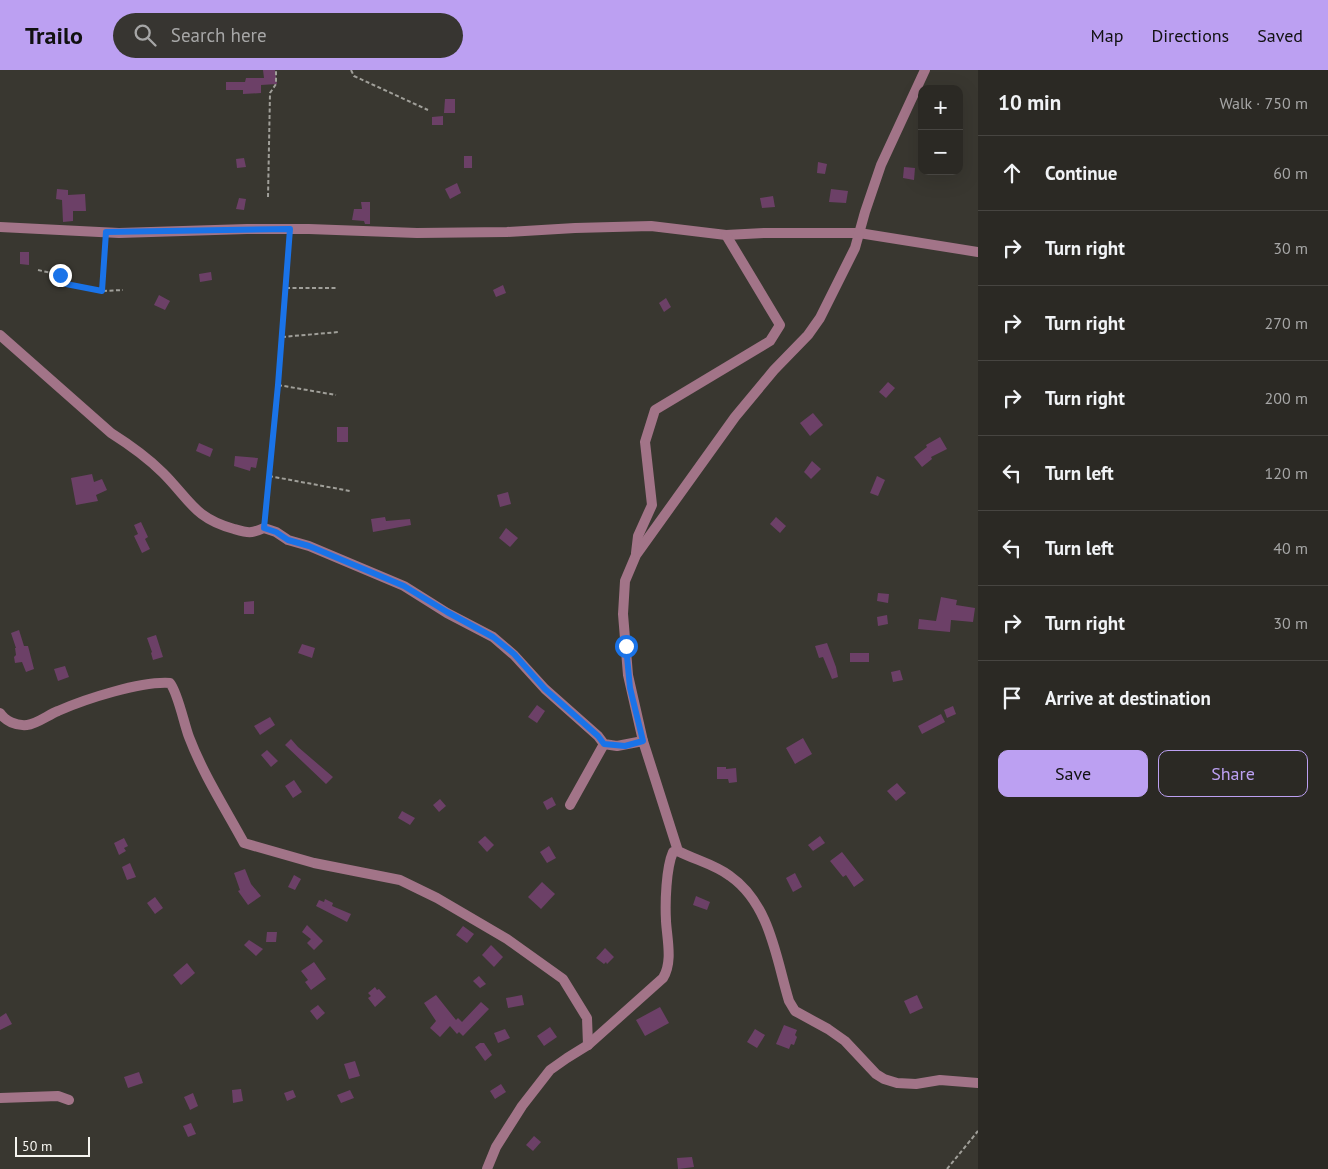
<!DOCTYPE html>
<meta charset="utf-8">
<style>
body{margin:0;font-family:"PT Sans",sans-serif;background:#373531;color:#f1f3f6}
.controls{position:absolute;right:15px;top:15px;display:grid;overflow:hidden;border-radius:10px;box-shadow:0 5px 20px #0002}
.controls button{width:45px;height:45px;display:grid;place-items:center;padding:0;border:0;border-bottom:1px solid #474541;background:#2b2924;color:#f1f3f6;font:25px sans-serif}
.scale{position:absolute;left:15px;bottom:12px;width:75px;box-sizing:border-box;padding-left:5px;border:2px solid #f6f5f0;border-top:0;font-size:14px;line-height:18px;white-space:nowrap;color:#f6f5f0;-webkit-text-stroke:4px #393730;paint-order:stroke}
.stop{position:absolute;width:15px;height:15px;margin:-11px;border:4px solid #1a73e8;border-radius:50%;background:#fff}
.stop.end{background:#1a73e8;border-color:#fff;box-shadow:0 1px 5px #0008}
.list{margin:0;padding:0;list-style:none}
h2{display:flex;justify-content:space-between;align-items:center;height:65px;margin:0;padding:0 20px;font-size:21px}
h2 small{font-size:16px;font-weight:400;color:#a6a6a6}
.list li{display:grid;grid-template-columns:32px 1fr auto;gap:15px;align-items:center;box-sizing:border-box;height:75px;padding:0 20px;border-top:1px solid #474541}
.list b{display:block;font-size:19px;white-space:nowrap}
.list em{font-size:16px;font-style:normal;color:#a6a6a6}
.actions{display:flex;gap:10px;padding:15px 20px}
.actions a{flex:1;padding:11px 0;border:1px solid #bca0f2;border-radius:10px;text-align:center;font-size:18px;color:#bca0f2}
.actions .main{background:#bca0f2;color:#111}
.icon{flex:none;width:28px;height:28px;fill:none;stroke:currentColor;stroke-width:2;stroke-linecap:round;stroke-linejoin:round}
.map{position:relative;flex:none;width:978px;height:1099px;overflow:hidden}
header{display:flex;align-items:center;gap:30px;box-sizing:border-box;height:70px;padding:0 25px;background:#bca0f2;color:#111}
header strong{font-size:24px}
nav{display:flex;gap:28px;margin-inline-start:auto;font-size:18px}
.search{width:350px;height:45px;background:#373531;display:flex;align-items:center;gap:12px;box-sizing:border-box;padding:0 18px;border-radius:28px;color:#a6a6a6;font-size:19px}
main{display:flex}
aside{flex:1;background:#2b2924}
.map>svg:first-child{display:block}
</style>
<header>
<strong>Trailo</strong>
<div class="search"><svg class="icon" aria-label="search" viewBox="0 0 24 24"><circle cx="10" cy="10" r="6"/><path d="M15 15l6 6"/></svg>Search here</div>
<nav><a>Map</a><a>Directions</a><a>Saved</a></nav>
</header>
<main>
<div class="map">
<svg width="978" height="1099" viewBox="0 0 978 1099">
<rect width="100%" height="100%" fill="#393730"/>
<!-- building -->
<g fill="#6c4067">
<path d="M 263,0 L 275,0 L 277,14 L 261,15 L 261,23 L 243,24 L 243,20 L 226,20 L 226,12 L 245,12 L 246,8 L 264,8 Z"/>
<path d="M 445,29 L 455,29 L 455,43 L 444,43 Z"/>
<path d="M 443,46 L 443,55 L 432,55 L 432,47 Z"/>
<rect x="464" y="86" width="8" height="12"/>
<path d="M 244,88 L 246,97 L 237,98 L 236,89 Z"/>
<path d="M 818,92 L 827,94 L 825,104 L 817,103 Z"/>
<path d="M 904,97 L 915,98 L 914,110 L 903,108 Z"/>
<path d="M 457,113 L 461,123 L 450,129 L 445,119 Z"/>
<path d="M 57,119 L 68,120 L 68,125 L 85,124 L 86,141 L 73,141 L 73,151 L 63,152 L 62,130 L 56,129 Z"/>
<path d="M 831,119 L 848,121 L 846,133 L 829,132 Z"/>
<path d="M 773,126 L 775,137 L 762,138 L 760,128 Z"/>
<path d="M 239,128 L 246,129 L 244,140 L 236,139 Z"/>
<path d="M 361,132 L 370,132 L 370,154 L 365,154 L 364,151 L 352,150 L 354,139 L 362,139 Z"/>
<path d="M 20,182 L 29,182 L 29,195 L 20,194 Z"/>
<path d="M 211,202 L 212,210 L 200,212 L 199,204 Z"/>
<path d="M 503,215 L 506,223 L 496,227 L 493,220 Z"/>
<path d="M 159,225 L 170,231 L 165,240 L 154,235 Z"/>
<path d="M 666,228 L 671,237 L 664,242 L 659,233 Z"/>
<path d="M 888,312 L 895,318 L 886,328 L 879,322 Z"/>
<path d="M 813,343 L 823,355 L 810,366 L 800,353 Z"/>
<rect x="337" y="357" width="11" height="15"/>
<path d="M 940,367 L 947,379 L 931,387 L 932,389 L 922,397 L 914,387 L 927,377 L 926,375 Z"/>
<path d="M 199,373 L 213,379 L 210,387 L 196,381 Z"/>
<path d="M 235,386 L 258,388 L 256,398 L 251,397 L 250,401 L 234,396 Z"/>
<path d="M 812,391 L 821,399 L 811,409 L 804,402 Z"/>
<path d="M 92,404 L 94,412 L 102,409 L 107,420 L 96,425 L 98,431 L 76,435 L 71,408 Z"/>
<path d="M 877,406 L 885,410 L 878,426 L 870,423 Z"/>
<path d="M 508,422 L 511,434 L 500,437 L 497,425 Z"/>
<path d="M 385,447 L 386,451 L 410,449 L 411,455 L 373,462 L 371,449 Z"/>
<path d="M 776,447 L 786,456 L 780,463 L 770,454 Z"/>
<path d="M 141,452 L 148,467 L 145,469 L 150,479 L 142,483 L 134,466 L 138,464 L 134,455 Z"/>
<path d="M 506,458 L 518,468 L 510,477 L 499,468 Z"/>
<path d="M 878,523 L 889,524 L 888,533 L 877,531 Z"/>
<path d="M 941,527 L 957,530 L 956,535 L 975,538 L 973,552 L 951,550 L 950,562 L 918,559 L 919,549 L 936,551 Z"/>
<path d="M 254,531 L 254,544 L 244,544 L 244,532 Z"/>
<path d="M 887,545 L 888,554 L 878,556 L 877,547 Z"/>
<path d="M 19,560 L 24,576 L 28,576 L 34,599 L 26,602 L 22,592 L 15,593 L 14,587 L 16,585 L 15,578 L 16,578 L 11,563 Z"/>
<path d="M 156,565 L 163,587 L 153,590 L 151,583 L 152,582 L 147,568 Z"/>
<path d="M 827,573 L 836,597 L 838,607 L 832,609 L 823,587 L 819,588 L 815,576 Z"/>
<path d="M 302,574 L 315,578 L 312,588 L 298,583 Z"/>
<rect x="850" y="583" width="19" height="9"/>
<path d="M 65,596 L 69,607 L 58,611 L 54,599 Z"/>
<path d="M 900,600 L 903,610 L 893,612 L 891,602 Z"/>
<path d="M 537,635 L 545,641 L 537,653 L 528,647 Z"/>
<path d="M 953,636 L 956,644 L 947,648 L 944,640 Z"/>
<path d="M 941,644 L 945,652 L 922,664 L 918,656 Z"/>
<path d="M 270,647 L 275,655 L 260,665 L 254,656 Z"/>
<path d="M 803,668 L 812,684 L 795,694 L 786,678 Z"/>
<path d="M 291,669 L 298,677 L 333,707 L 326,714 L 285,675 Z"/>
<path d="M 267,680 L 278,691 L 271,697 L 261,685 Z"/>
<path d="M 717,697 L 726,697 L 726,699 L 736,698 L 737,712 L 729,713 L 728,709 L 717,709 Z"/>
<path d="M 294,710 L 302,722 L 293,728 L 285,716 Z"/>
<path d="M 897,713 L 906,723 L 896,731 L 887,721 Z"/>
<path d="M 552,727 L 556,735 L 547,740 L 543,732 Z"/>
<path d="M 440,729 L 446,736 L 439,742 L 433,735 Z"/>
<path d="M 402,741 L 415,748 L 410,755 L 398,748 Z"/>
<path d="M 485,766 L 494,775 L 487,782 L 478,772 Z"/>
<path d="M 820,766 L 825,773 L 813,781 L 808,775 Z"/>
<path d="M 124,768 L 128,776 L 124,778 L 126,781 L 119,785 L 114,773 Z"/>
<path d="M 549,776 L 556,788 L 547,793 L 540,782 Z"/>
<path d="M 842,782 L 864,810 L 854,817 L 846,805 L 843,807 L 830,791 Z"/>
<path d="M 130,793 L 136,807 L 127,810 L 122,797 Z"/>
<path d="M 245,799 L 251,814 L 261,826 L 248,835 L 238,821 L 240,820 L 234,803 Z"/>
<path d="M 795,803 L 802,817 L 793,822 L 786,808 Z"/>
<path d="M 294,805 L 301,809 L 295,820 L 288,817 Z"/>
<path d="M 542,812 L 555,824 L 541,839 L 528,827 Z"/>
<path d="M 696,826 L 710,832 L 707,840 L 693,835 Z"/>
<path d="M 155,827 L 163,838 L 155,844 L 147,833 Z"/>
<path d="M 325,829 L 333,833 L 332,836 L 351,844 L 347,852 L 316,836 L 319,830 L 324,832 Z"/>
<path d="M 307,855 L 323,871 L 314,880 L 307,873 L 311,869 L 302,862 Z"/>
<path d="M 463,856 L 474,864 L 467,873 L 456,865 Z"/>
<path d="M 267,862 L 277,862 L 276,872 L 266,872 Z"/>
<path d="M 249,870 L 263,879 L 256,886 L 244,875 Z"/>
<path d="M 491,875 L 503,887 L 494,897 L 482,885 Z"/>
<path d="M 605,878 L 614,887 L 607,894 L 606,892 L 604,894 L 596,888 Z"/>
<path d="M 314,892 L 326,909 L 311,920 L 305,912 L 308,910 L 301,901 Z"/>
<path d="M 187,893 L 195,903 L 181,915 L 173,905 Z"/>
<path d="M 479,906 L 486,914 L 480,918 L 473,911 Z"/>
<path d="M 375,917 L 377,920 L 379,919 L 386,927 L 375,937 L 368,928 L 371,926 L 368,923 Z"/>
<path d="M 436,925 L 456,950 L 458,948 L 462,952 L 481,932 L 489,939 L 463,966 L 459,962 L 457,964 L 450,956 L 440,967 L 430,958 L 436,951 L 424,933 Z"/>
<path d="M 522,925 L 524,935 L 508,938 L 506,928 Z"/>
<path d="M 917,925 L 923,938 L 910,944 L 904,931 Z"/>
<path d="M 318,935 L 325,943 L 317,950 L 310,941 Z"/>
<path d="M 660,937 L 669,953 L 645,966 L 636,950 Z"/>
<path d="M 6,943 L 12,954 L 0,960 L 0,947 Z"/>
<path d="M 784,955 L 797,960 L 795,965 L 797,967 L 794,975 L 791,974 L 789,979 L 776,974 Z"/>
<path d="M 550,957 L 557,967 L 544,976 L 537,966 Z"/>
<path d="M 505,959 L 510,968 L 498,973 L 494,963 Z"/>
<path d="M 755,959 L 765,965 L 757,978 L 747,972 Z"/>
<path d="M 480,973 L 484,973 L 492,985 L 485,991 L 475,977 Z"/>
<path d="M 355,991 L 360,1006 L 349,1009 L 344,994 Z"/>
<path d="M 139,1002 L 143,1013 L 128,1018 L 124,1007 Z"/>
<path d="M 501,1014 L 506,1022 L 495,1029 L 490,1021 Z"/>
<path d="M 241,1019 L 243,1031 L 233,1033 L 232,1020 Z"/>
<path d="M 293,1020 L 296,1027 L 287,1031 L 284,1023 Z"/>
<path d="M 350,1020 L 354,1028 L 341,1033 L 337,1025 Z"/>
<path d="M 193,1023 L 198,1036 L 190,1040 L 184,1027 Z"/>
<path d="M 191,1053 L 196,1064 L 188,1067 L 183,1056 Z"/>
<path d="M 534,1066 L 541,1072 L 533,1081 L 526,1075 Z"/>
<path d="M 692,1087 L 694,1097 L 678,1099 L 677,1088 Z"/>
</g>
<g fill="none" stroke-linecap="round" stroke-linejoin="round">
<!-- path -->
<g stroke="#a09f99" stroke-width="2" stroke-dasharray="4 2.5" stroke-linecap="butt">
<path d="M 351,0 L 354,6 L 428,40"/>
<path d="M 268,127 L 270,23 L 276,14 L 276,0"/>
<path d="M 38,200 L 60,205 L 66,214 L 102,221 L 105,172"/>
<path d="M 286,218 L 336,218"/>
<path d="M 103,221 L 123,220"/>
<path d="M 282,267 L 339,262"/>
<path d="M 278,315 L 336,325"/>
<path d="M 269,406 L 350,421"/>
<path d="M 265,448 L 278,315 L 290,169"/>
<path d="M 947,1099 L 978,1061"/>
</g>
<!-- street -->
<g stroke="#a27488" stroke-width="10">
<path d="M 0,157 L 119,163 L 247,159 L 309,159 L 417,163 L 507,162 L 575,158 L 651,156 L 726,165 L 764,163 L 859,163 L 978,182"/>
<path d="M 0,265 L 111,363 C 130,375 147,387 163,403 C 190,430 194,448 234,459 C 248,463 251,464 264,458 L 276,462 L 288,470 L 309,476 L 404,516 L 447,543 L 493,567 L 514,585 L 545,619 L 598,666 L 604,674 L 617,676 L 643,671 L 678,781 C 695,790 714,794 730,806 C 770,834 776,888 789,931 L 795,941 L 828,959 L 845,971 L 876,1004 L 884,1009 L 897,1013 L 916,1014 L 940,1010 L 978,1013"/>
<path d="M 636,483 L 638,466 L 652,435 L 645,372 L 655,340 L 770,271 L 780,255 L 726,165"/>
<path d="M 0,643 C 5,651 16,656 27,655 C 37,654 48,645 58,641 C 85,629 141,611 170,613 C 178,623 184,654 189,667 C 203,704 225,738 244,773 L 314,793 L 400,810 L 437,828 L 507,869 L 563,909 L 587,948 L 588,975"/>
<path d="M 643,671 L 628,605 L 623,544 L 625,511 L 636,485 L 735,347 L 774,300 L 808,265 L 820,248 L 855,178 L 865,142 L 881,95 L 925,0"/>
<path d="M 570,735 L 604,674"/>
<path d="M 0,1028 L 58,1026 L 69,1030"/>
<path d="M 487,1099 L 496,1077 L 508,1058 L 522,1036 L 550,1000 L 567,988 L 588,975 L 663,908 C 673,892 667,869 666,851 C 665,833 666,798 673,782 L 678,781"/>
</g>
</g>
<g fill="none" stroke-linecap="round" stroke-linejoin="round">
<!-- route -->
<path stroke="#1a73e8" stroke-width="6" d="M 60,205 L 66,214 L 102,221 L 106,162 L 290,159 L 278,315 L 264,458 L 276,462 L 288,470 L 309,476 L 404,516 L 447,542 L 493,567 L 514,584 L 545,619 L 598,666 L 604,674 L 625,676 L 643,671 L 630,618 L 626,576"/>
</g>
</svg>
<div class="controls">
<button>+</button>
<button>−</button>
</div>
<div class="scale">50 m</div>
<div class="stop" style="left:626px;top:576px"></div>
<div class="stop end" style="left:60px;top:205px"></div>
</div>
<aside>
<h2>10 min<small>Walk · 750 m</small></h2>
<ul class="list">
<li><svg class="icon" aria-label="ahead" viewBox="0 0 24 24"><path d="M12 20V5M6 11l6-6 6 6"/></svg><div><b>Continue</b></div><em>60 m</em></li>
<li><svg class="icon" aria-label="right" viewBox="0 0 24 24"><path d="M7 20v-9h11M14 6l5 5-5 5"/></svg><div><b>Turn right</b></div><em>30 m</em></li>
<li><svg class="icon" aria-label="right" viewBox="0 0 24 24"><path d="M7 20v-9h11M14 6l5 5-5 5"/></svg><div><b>Turn right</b></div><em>270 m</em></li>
<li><svg class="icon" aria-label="right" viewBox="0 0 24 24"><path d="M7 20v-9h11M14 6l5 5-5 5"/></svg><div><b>Turn right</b></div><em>200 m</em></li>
<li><svg class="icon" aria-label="left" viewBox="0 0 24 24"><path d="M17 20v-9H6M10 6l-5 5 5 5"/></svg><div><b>Turn left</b></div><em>120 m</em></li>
<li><svg class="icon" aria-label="left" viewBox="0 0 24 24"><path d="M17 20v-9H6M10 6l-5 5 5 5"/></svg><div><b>Turn left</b></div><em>40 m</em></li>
<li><svg class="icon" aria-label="right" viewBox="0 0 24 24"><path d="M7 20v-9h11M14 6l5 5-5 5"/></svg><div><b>Turn right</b></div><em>30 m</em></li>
<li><svg class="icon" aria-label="arrive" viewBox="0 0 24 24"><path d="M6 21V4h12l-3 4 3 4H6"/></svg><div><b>Arrive at destination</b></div></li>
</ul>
<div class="actions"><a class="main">Save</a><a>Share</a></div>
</aside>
</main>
